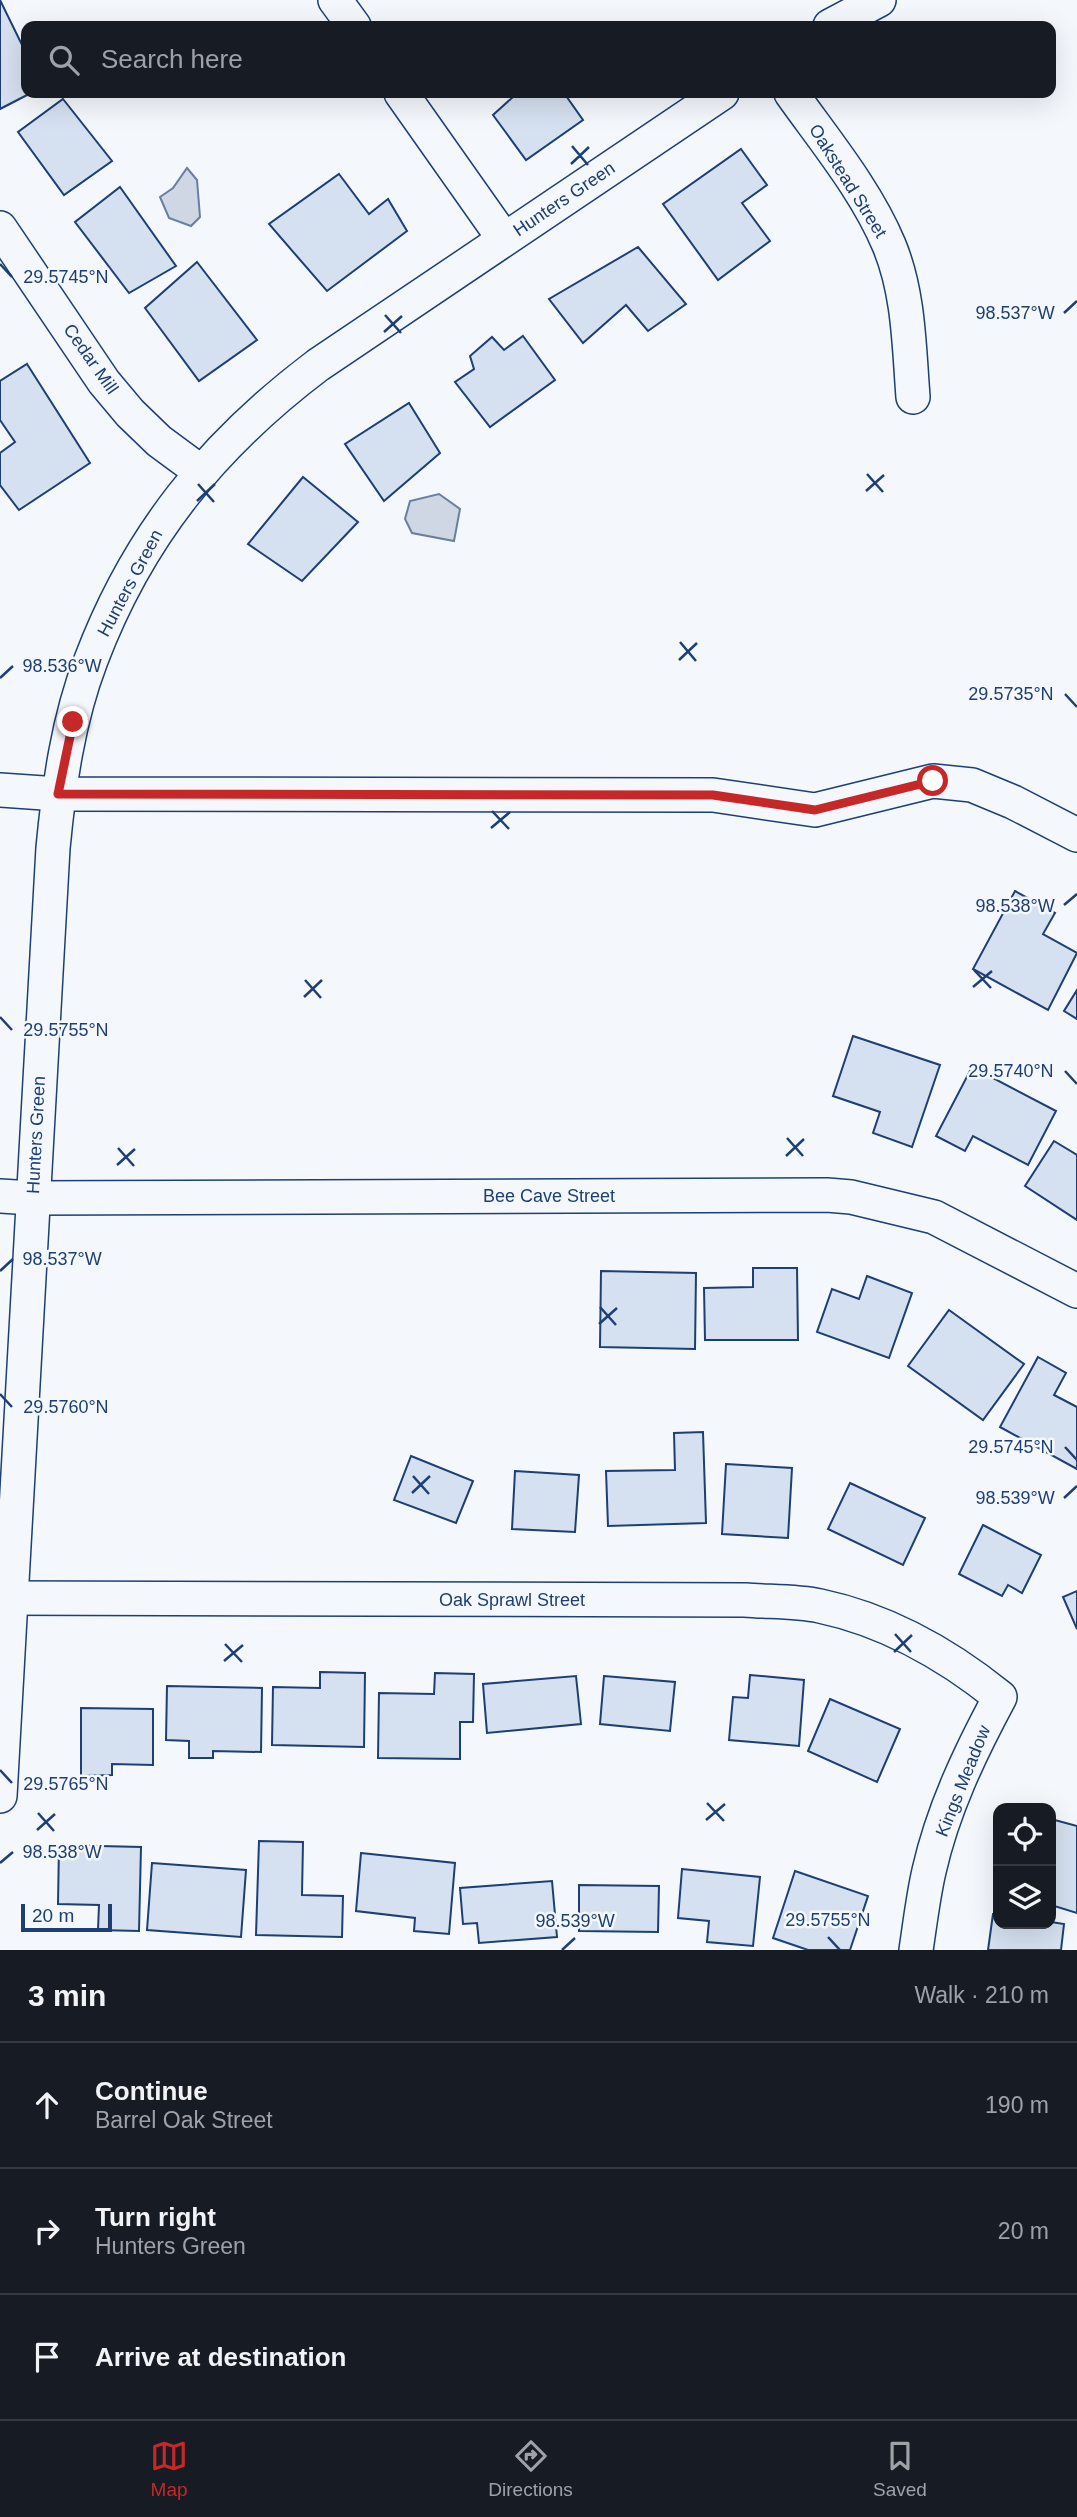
<!DOCTYPE html>
<meta charset="utf-8">
<style>
body{margin:0;font-family:Arial,sans-serif;background:#20242c;color:#f1f3f6}
.controls{position:absolute;right:21px;bottom:21px;display:grid;overflow:hidden;border-radius:14px;box-shadow:0 7px 28px #0002}
.controls button{width:63px;height:63px;display:grid;place-items:center;padding:0;border:0;border-bottom:2px solid #363941;background:#171b24;color:#f1f3f6;font:35px sans-serif}
.scale{position:absolute;left:21px;bottom:18px;width:91px;box-sizing:border-box;padding-left:7px;border:4px solid #1d3f73;border-top:0;font-size:19px;line-height:24px;white-space:nowrap;color:#1d3f73;-webkit-text-stroke:5px #f4f7fb;paint-order:stroke}
.stop{position:absolute;width:21px;height:21px;margin:-16px;border:5px solid #c62828;border-radius:50%;background:#fff}
.stop.end{background:#c62828;border-color:#fff;box-shadow:0 2px 7px #0008}
.list{margin:0;padding:0;list-style:none}
h2{display:flex;justify-content:space-between;align-items:center;height:91px;margin:0;padding:0 28px;font-size:30px}
h2 small{font-size:23px;font-weight:400;color:#9ea1a6}
.list li{display:grid;grid-template-columns:46px 1fr auto;gap:21px;align-items:center;box-sizing:border-box;height:126px;padding:0 28px;border-top:2px solid #363941}
.list b{display:block;font-size:26px;white-space:nowrap}
.list p{margin:0;font-size:23px;white-space:nowrap;color:#9ea1a6}
.list em{font-size:23px;font-style:normal;color:#9ea1a6}
.icon{flex:none;width:38px;height:38px;fill:none;stroke:currentColor;stroke-width:2;stroke-linecap:round;stroke-linejoin:round}
.map{position:relative;flex:none;width:1077px;height:1950px;overflow:hidden}
.search{position:absolute;background:#171b24;box-shadow:0 7px 28px #0002;left:21px;right:21px;top:21px;height:77px;display:flex;align-items:center;gap:18px;box-sizing:border-box;padding:0 24px;border-radius:14px;color:#9ea1a6;font-size:26px}
.sheet{height:469px;background:#171b24}
nav{display:flex;justify-content:space-around;align-items:center;box-sizing:border-box;height:98px;border-top:2px solid #363941;background:#171b24;font-size:19px;color:#9ea1a6}
nav a{display:grid;justify-items:center;gap:4px}
nav .on{color:#c62828}
.map>svg:first-child{display:block}
</style>
<div class="map">
<svg width="1077" height="1950" viewBox="0 0 1077 1950">
<rect width="100%" height="100%" fill="#f4f7fb"/>
<!-- water -->
<g fill="#cfd7e4" stroke="#687fa3" stroke-width="2">
<path d="M 187,168 L 197,180 L 200,217 L 191,226 L 169,218 L 160,197 L 173,188 Z"/>
<path d="M 439,494 L 460,509 L 454,541 L 412,533 L 405,519 L 410,501 Z"/>
</g>
<!-- building -->
<g fill="#d5e0f0" stroke="#1d3f73" stroke-width="2">
<path d="M 0,0 L 26,53 L 26,93 L 31,93 L 0,109 Z"/>
<path d="M 509,93 L 564,93 L 583,120 L 526,160 L 493,115 L 513,97 Z"/>
<path d="M 63,99 L 112,161 L 64,195 L 18,132 Z"/>
<path d="M 741,149 L 767,185 L 742,203 L 770,241 L 718,280 L 663,204 Z"/>
<path d="M 339,174 L 369,214 L 388,199 L 407,231 L 327,291 L 269,224 Z"/>
<path d="M 120,187 L 176,266 L 129,293 L 75,222 Z"/>
<path d="M 638,247 L 686,304 L 648,331 L 626,305 L 583,343 L 549,299 Z"/>
<path d="M 197,262 L 257,340 L 199,381 L 145,308 Z"/>
<path d="M 523,336 L 555,380 L 490,427 L 455,382 L 474,369 L 470,356 L 492,337 L 504,350 Z"/>
<path d="M 27,364 L 90,463 L 19,510 L 0,485 L 0,453 L 15,442 L 0,420 L 0,381 Z"/>
<path d="M 409,403 L 440,453 L 384,501 L 345,444 Z"/>
<path d="M 303,477 L 358,522 L 302,581 L 248,544 Z"/>
<path d="M 1015,891 L 1055,913 L 1043,934 L 1077,953 L 1048,1010 L 973,969 Z"/>
<path d="M 1077,990 L 1077,1019 L 1064,1011 Z"/>
<path d="M 853,1036 L 940,1065 L 912,1147 L 873,1133 L 880,1112 L 833,1096 Z"/>
<path d="M 972,1067 L 1056,1111 L 1028,1165 L 973,1136 L 965,1151 L 936,1136 Z"/>
<path d="M 1054,1141 L 1077,1155 L 1077,1220 L 1025,1186 Z"/>
<path d="M 753,1268 L 797,1268 L 798,1340 L 705,1340 L 704,1288 L 753,1287 Z"/>
<path d="M 601,1271 L 696,1273 L 695,1349 L 600,1347 Z"/>
<path d="M 867,1276 L 912,1293 L 889,1358 L 817,1332 L 832,1289 L 859,1299 Z"/>
<path d="M 949,1310 L 1024,1364 L 983,1420 L 908,1366 Z"/>
<path d="M 1038,1357 L 1066,1373 L 1054,1395 L 1077,1407 L 1077,1469 L 1000,1427 Z"/>
<path d="M 703,1432 L 706,1523 L 608,1526 L 606,1471 L 675,1470 L 674,1433 Z"/>
<path d="M 411,1456 L 473,1481 L 456,1523 L 394,1500 Z"/>
<path d="M 726,1464 L 792,1468 L 788,1538 L 722,1534 Z"/>
<path d="M 515,1471 L 579,1475 L 575,1532 L 512,1529 Z"/>
<path d="M 850,1483 L 925,1518 L 903,1565 L 828,1529 Z"/>
<path d="M 983,1525 L 1041,1555 L 1022,1593 L 1008,1585 L 1002,1596 L 959,1574 Z"/>
<path d="M 1077,1591 L 1077,1629 L 1063,1597 Z"/>
<path d="M 320,1672 L 365,1673 L 364,1747 L 272,1745 L 273,1687 L 320,1688 Z"/>
<path d="M 435,1673 L 474,1674 L 473,1722 L 460,1722 L 460,1759 L 378,1758 L 379,1693 L 434,1694 Z"/>
<path d="M 750,1675 L 804,1680 L 799,1746 L 729,1740 L 733,1697 L 748,1698 Z"/>
<path d="M 576,1676 L 581,1724 L 487,1733 L 483,1684 Z"/>
<path d="M 604,1676 L 675,1682 L 670,1731 L 600,1724 Z"/>
<path d="M 167,1686 L 262,1688 L 261,1752 L 213,1751 L 213,1758 L 189,1758 L 189,1741 L 166,1740 Z"/>
<path d="M 830,1699 L 900,1729 L 877,1782 L 808,1751 Z"/>
<path d="M 81,1708 L 153,1709 L 153,1765 L 112,1764 L 112,1775 L 81,1776 Z"/>
<path d="M 1051,1819 L 1077,1826 L 1077,1913 L 1051,1905 Z"/>
<path d="M 259,1841 L 303,1842 L 302,1895 L 343,1896 L 342,1937 L 256,1935 Z"/>
<path d="M 59,1845 L 141,1847 L 139,1931 L 98,1930 L 99,1905 L 58,1904 Z"/>
<path d="M 361,1853 L 455,1863 L 449,1934 L 414,1931 L 415,1918 L 356,1911 Z"/>
<path d="M 152,1863 L 246,1870 L 241,1937 L 147,1930 Z"/>
<path d="M 682,1869 L 760,1877 L 753,1946 L 707,1942 L 709,1921 L 678,1918 Z"/>
<path d="M 795,1871 L 868,1896 L 850,1950 L 808,1950 L 773,1938 Z"/>
<path d="M 552,1881 L 557,1937 L 479,1943 L 477,1923 L 463,1924 L 460,1888 Z"/>
<path d="M 579,1885 L 659,1886 L 658,1932 L 579,1931 Z"/>
<path d="M 993,1914 L 998,1914 L 998,1924 L 1051,1924 L 1051,1922 L 1064,1924 L 1061,1950 L 988,1950 Z"/>
</g>
<g fill="none" stroke-linecap="round" stroke-linejoin="round">
<!-- minor casing -->
<g stroke="#1d3f73" stroke-width="36">
<g id="minor">
<path d="M 335,0 L 354,26"/>
<path d="M 830,26 L 879,0"/>
<path d="M 401,93 L 504,239"/>
<path d="M 791,93 C 825,141 866,190 889,245 C 909,293 909,346 913,397"/>
<path d="M 0,228 L 104,382 L 130,413 L 159,441 L 201,472"/>
<path d="M 0,790 L 58,794 L 713,795 L 815,810 L 933,781 L 972,785 L 1013,802 L 1077,835"/>
<path d="M 0,1196 L 32,1198 L 827,1195 L 851,1197 L 934,1217 L 1077,1291"/>
<path d="M 0,1598 L 745,1600 C 769,1602 796,1601 820,1606 C 886,1620 948,1655 1000,1697 C 970,1753 943,1809 929,1871 C 923,1897 920,1924 916,1950"/>
<path d="M 0,1796 L 53,848 C 59,785 68,720 91,660 C 138,536 212,445 318,365 L 722,93"/>
</g>
</g>
<!-- minor -->
<use href="#minor" stroke="#f4f7fb" stroke-width="33"/>
</g>
<g fill="none" stroke-linecap="round" stroke-linejoin="round">
<!-- route -->
<path stroke="#c62828" stroke-width="9" d="M 73,722 L 58,794 L 713,795 L 815,810 L 933,781"/>
</g>
<!-- ticks -->
<path fill="none" stroke="#1d3f73" stroke-width="2.5" d="M 572,146 L 588,165M 571,164 L 589,147M 0,264 L 12,277M 1064,313 L 1077,301M 385,315 L 401,333M 384,332 L 402,316M 867,474 L 883,492M 198,484 L 214,502M 866,491 L 884,475M 197,501 L 215,484M 680,642 L 696,661M 679,660 L 697,643M 0,678 L 13,666M 1065,694 L 1077,707M 492,811 L 509,829M 491,828 L 510,812M 1064,905 L 1077,894M 974,970 L 991,988M 305,980 L 321,998M 973,987 L 992,971M 304,997 L 322,980M 0,1017 L 12,1030M 1065,1071 L 1077,1084M 787,1138 L 803,1156M 118,1148 L 134,1166M 786,1156 L 804,1139M 117,1165 L 135,1149M 0,1271 L 13,1259M 600,1307 L 616,1325M 599,1324 L 617,1308M 0,1394 L 12,1407M 1065,1447 L 1077,1460M 413,1476 L 429,1494M 412,1493 L 430,1476M 1064,1498 L 1077,1486M 895,1634 L 911,1652M 225,1644 L 242,1662M 894,1652 L 912,1635M 224,1661 L 243,1645M 0,1770 L 12,1783M 707,1803 L 724,1821M 38,1813 L 54,1831M 706,1820 L 725,1804M 37,1830 L 55,1814M 0,1863 L 13,1852M 828,1937 L 840,1950M 562,1950 L 575,1938"/>
<g text-anchor="middle" dominant-baseline="central" stroke-width="5" stroke-linejoin="round" paint-order="stroke">
<!-- street labels -->
<g font-size="18" fill="#1d3f73" stroke="#f4f7fb">
<text transform="translate(848 181) rotate(58)">Oakstead Street</text>
<text transform="translate(564 199) rotate(-34)">Hunters Green</text>
<text transform="translate(91 359) rotate(55)">Cedar Mill</text>
<text transform="translate(130 583) rotate(-62)">Hunters Green</text>
<text transform="translate(36 1135) rotate(-87)">Hunters Green</text>
<text x="549" y="1196">Bee Cave Street</text>
<text x="512" y="1600">Oak Sprawl Street</text>
<text transform="translate(963 1781) rotate(-68)">Kings Meadow</text>
</g>
</g>
<g font-size="18" text-anchor="middle" fill="#1d3f73" stroke="#f4f7fb" stroke-width="5" stroke-linejoin="round" paint-order="stroke">
<text x="66" y="283">29.5745°N</text>
<text x="1015" y="319">98.537°W</text>
<text x="62" y="672">98.536°W</text>
<text x="1011" y="700">29.5735°N</text>
<text x="1015" y="912">98.538°W</text>
<text x="66" y="1036">29.5755°N</text>
<text x="1011" y="1077">29.5740°N</text>
<text x="62" y="1265">98.537°W</text>
<text x="66" y="1413">29.5760°N</text>
<text x="1011" y="1453">29.5745°N</text>
<text x="1015" y="1504">98.539°W</text>
<text x="66" y="1790">29.5765°N</text>
<text x="62" y="1858">98.538°W</text>
<text x="828" y="1926">29.5755°N</text>
<text x="575" y="1927">98.539°W</text>
</g>
</svg>
<div class="controls">
<button><svg class="icon" aria-label="locate" viewBox="0 0 24 24"><circle cx="12" cy="12" r="6"/><path d="M12 2v4M12 18v4M2 12h4M18 12h4"/></svg></button>
<button><svg class="icon" aria-label="layers" viewBox="0 0 24 24"><path d="M12 4l9 5-9 5-9-5zM3 14l9 5 9-5"/></svg></button>
</div>
<div class="scale">20 m</div>
<div class="stop" style="left:933px;top:781px"></div>
<div class="stop end" style="left:73px;top:722px"></div>
<div class="search"><svg class="icon" aria-label="search" viewBox="0 0 24 24"><circle cx="10" cy="10" r="6"/><path d="M15 15l6 6"/></svg>Search here</div>
</div>
<section class="sheet">
<h2>3 min<small>Walk · 210 m</small></h2>
<ul class="list">
<li><svg class="icon" aria-label="ahead" viewBox="0 0 24 24"><path d="M12 20V5M6 11l6-6 6 6"/></svg><div><b>Continue</b><p>Barrel Oak Street</p></div><em>190 m</em></li>
<li><svg class="icon" aria-label="right" viewBox="0 0 24 24"><path d="M7 20v-9h11M14 6l5 5-5 5"/></svg><div><b>Turn right</b><p>Hunters Green</p></div><em>20 m</em></li>
<li><svg class="icon" aria-label="arrive" viewBox="0 0 24 24"><path d="M6 21V4h12l-3 4 3 4H6"/></svg><div><b>Arrive at destination</b></div></li>
</ul>
</section>
<nav>
<a class="on"><svg class="icon" aria-label="map" viewBox="0 0 24 24"><path d="M3 6l6-2 6 2 6-2v14l-6 2-6-2-6 2zM9 4v14M15 6v14"/></svg>Map</a>
<a><svg class="icon" aria-label="directions" viewBox="0 0 24 24"><path d="M12 3l9 9-9 9-9-9zM9 14v-3h6M13 9l2 2-2 2"/></svg>Directions</a>
<a><svg class="icon" aria-label="saved" viewBox="0 0 24 24"><path d="M7 4h10v16l-5-4-5 4z"/></svg>Saved</a>
</nav>
